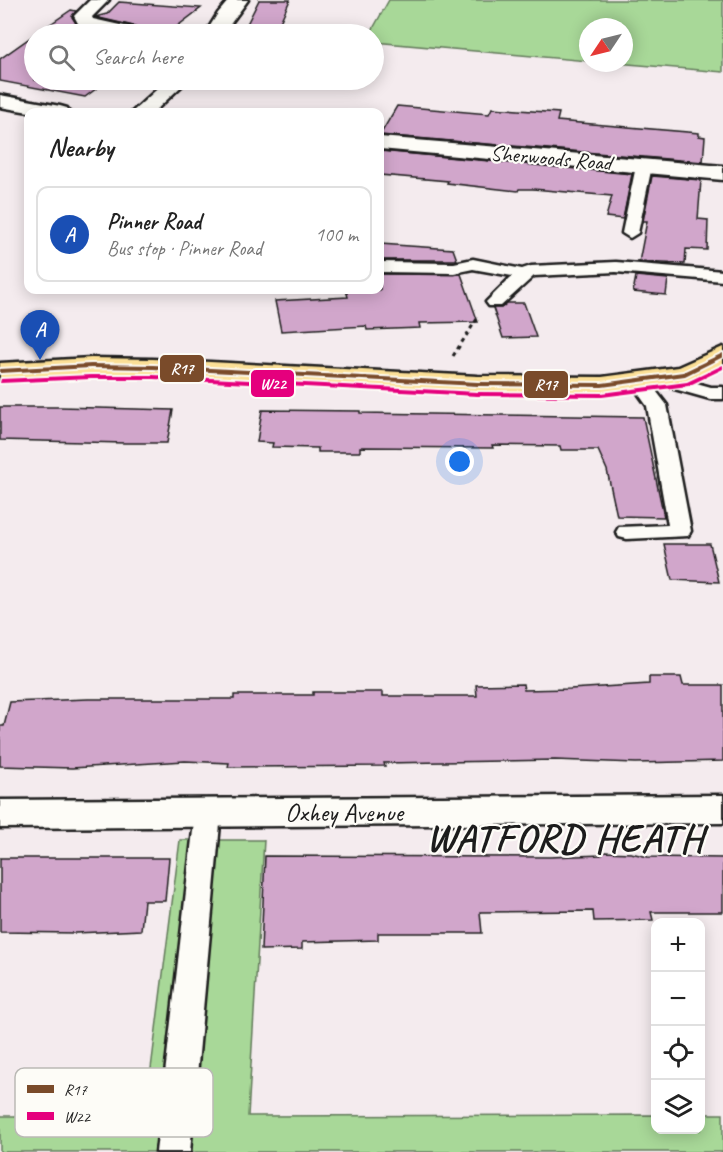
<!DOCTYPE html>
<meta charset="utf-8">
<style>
body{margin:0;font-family:Caveat,sans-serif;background:#f2f2f2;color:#222}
.controls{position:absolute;right:18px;bottom:18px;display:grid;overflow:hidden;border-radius:12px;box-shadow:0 3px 15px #0003}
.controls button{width:54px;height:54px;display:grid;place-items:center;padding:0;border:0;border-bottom:2px solid #e0e0e0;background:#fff;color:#222;font:30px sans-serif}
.compass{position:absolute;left:579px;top:18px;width:54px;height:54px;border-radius:50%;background:#fff;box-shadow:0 3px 15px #0003;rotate:235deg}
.you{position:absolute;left:460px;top:462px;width:21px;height:21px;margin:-15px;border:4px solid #fff;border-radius:50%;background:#1a73e8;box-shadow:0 0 0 9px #1a73e833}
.badge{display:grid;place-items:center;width:39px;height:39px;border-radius:50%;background:#0f766e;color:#fff;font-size:20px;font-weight:700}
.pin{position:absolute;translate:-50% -50px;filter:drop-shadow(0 2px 3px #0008)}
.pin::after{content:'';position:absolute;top:32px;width:21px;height:18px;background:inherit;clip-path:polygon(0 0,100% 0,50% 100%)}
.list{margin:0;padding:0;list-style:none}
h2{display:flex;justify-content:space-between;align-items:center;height:78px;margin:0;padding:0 24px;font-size:26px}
h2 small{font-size:20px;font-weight:400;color:#767676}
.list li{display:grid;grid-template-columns:39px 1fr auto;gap:18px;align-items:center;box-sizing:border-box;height:96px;margin:0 12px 12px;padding:0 12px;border:2px solid #e0e0e0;border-radius:12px}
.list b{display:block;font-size:22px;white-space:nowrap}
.list p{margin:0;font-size:20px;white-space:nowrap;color:#767676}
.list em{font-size:20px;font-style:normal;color:#767676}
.icon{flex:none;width:33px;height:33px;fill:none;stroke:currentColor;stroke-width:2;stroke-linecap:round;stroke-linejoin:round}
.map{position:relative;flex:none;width:723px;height:1152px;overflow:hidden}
.search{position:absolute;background:#fff;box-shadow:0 3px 15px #0003;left:24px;top:24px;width:360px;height:66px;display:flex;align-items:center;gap:15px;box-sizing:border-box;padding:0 21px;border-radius:33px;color:#767676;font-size:22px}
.panel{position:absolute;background:#fff;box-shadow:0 3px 15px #0003;left:24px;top:108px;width:360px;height:186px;border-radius:12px}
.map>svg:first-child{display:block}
</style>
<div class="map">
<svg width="723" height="1152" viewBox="0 0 723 1152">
<rect width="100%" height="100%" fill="#f4ebee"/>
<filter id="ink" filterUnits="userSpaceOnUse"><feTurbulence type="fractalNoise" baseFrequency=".0167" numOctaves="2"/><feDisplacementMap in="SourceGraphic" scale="12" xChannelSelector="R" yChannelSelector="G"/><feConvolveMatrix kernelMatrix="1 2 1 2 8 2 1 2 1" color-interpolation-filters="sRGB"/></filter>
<g filter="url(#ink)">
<!-- green -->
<g fill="#a8d898" stroke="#627a5a" stroke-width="1.5">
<path d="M 389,0 L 723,0 L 723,72 L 616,63 L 624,63 L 624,27 L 588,27 L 588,61 L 374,42 L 374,34 L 370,34 Z"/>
<path d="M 180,840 L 264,840 L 248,1116 L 655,1115 L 656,1130 L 700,1130 L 701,1114 L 723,1114 L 723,1152 L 0,1152 L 0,1116 L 145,1116 Z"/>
</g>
<!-- building -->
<g fill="#d1a6cb" stroke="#1c1c1c" stroke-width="1.5">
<path d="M 259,0 L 290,0 L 276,31 L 244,30 Z"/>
<path d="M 119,2 L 201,8 L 167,34 L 146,34 L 142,28 L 95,17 L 107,14 Z"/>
<path d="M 71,10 L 76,11 L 72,17 L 80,29 L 105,34 L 36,34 Z"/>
<path d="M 34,35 L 34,80 L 108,80 L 85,97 L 0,81 L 0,59 Z"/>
<path d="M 397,106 L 489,114 L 492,108 L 559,113 L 557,121 L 699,133 L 699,136 L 705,137 L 703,162 L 380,135 Z"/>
<path d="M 380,151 L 632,174 L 623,219 L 606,217 L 612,196 L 533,189 L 519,189 L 518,191 L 447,183 L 448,181 L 380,175 Z"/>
<path d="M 652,176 L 701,180 L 698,219 L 708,220 L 707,250 L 686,249 L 685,264 L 639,262 L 647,221 L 643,221 Z"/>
<path d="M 380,244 L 453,249 L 457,260 L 380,260 Z"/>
<path d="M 380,274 L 461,274 L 478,322 L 419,323 L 420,328 L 367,330 L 366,326 L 281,331 L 275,301 L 348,297 L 346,290 L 380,290 Z"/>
<path d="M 636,276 L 668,279 L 666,295 L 633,292 Z"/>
<path d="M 507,303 L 524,303 L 536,337 L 503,338 L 493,308 L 501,308 Z"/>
<path d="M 0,407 L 60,407 L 173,410 L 167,443 L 125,443 L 0,440 Z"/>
<path d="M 262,410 L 360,411 L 360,413 L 643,417 L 664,517 L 617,516 L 607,470 L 598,450 L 561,450 L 560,446 L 492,445 L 493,448 L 360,447 L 360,452 L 318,452 L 318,448 L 272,447 L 273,443 L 257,442 Z"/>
<path d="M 664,544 L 710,544 L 719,582 L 672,580 Z"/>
<path d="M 649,677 L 681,677 L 683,685 L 723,685 L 723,761 L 636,763 L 555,760 L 384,763 L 385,766 L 228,767 L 229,763 L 185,761 L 72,768 L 0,766 L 0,726 L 4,726 L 10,702 L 88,699 L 234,699 L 234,695 L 313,695 L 313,692 L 383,692 L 383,696 L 477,696 L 476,685 L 523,684 L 524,690 L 570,689 L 649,684 Z"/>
<path d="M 604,852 L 631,853 L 648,857 L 723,858 L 723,912 L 651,912 L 653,920 L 594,921 L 593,911 L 480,912 L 482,933 L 378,933 L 378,940 L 302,942 L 302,949 L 261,950 L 265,856 L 550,857 L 602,855 Z"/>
<path d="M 0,858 L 169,858 L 165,901 L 144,901 L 141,930 L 76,933 L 0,932 Z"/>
</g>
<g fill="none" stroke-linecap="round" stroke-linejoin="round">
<!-- service casing -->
<g stroke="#1c1c1c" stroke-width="5">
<g id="service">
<path d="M 644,161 L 652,166 L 638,233 L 630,238 L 622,233 L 636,166 Z"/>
<path d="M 473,259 L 522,269 L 531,266 L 616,262 L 723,271 L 723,281 L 616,272 L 534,276 L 501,306 L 489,306 L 486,302 L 512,276 L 473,269 L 454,273 L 380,272 L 380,262 L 454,263 Z"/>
<path d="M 660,373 L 711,387 L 723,387 L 723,399 L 710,399 L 653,383 L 651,379 L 653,375 Z"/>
<path d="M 639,376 L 646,378 L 667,405 L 691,531 L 688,536 L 627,539 L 619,537 L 616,532 L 619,527 L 668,525 L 647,406 L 630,382 L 632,378 Z"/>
<path d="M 208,803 L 217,806 L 221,813 L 190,1152 L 156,1152 L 195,813 L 199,806 Z"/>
</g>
</g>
<!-- minor casing -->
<g stroke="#1c1c1c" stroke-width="5">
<g id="minor">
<path d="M 90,0 L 109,0 L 92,17 L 93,19 L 142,30 L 144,34 L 113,34 L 80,27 L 74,16 Z"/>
<path d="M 229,0 L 248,0 L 223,34 L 205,34 L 218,13 Z"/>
<path d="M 167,80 L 188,80 L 154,112 L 132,112 Z"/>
<path d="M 0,95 L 60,106 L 67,108 L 70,112 L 29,112 L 0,107 Z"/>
<path d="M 380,137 L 723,166 L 723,180 L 380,149 Z"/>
<path d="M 723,795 L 723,823 L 0,828 L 0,800 Z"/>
</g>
</g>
<!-- primary casing -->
<g stroke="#1c1c1c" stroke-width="5">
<path id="primary" d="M 723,347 L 723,366 L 685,382 L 602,393 L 478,392 L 153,375 L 91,374 L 0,379 L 0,363 L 91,358 L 153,359 L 478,376 L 602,377 L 678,367 Z"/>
</g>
<!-- path -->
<path stroke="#1c1c1c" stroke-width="3" stroke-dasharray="4 4" stroke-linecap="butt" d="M 453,356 L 477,319"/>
<!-- service -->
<use href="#service" fill="#fdfcf7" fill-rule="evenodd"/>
<!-- minor -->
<use href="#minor" fill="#fdfcf7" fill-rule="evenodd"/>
<!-- primary -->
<use href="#primary" fill="#fbdf96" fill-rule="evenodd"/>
<!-- bus-1 casing -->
<g stroke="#fdfcf7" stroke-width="4">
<path id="bus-1" d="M 723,353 L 723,357 L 685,376 L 602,387 L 478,386 L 153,369 L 91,368 L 0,373 L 0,369 L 91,364 L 153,365 L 478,382 L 602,383 L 683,372 Z"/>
</g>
<!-- bus-2 casing -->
<g stroke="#fdfcf7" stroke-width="4">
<path id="bus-2" d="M 723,365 L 723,369 L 688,386 L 602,397 L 477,396 L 153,379 L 91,379 L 0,383 L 1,379 L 91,375 L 153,375 L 477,392 L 602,393 L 687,382 Z"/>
</g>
<!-- bus-1 -->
<use href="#bus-1" fill="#7a4b2a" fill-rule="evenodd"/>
<!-- bus-2 -->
<use href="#bus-2" fill="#e5007d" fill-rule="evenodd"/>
</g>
</g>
<g text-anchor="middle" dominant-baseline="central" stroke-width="4.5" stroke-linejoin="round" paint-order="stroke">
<!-- far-street labels -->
<g font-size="22" fill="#1c1c1c" stroke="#fdfcf7">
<text transform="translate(551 158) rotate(5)">Sherwoods Road</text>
</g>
<!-- street labels -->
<g font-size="26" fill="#1c1c1c" stroke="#fdfcf7">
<text x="344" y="812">Oxhey Avenue</text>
</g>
<!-- near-district labels -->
<g font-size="39" font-weight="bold" letter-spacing="1.5" fill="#1c1c1c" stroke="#fdfcf7">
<text x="565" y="838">WATFORD HEATH</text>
</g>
</g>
<!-- legend -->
<rect x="15" y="1068" width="198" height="69" rx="9" fill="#fdfcf7" stroke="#bab9b5" stroke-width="1.5"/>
<rect x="27" y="1085" width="27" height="8" fill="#7a4b2a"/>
<rect x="27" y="1112" width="27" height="8" fill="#e5007d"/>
<g font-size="16" fill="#1c1c1c">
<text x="64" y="1095">R17</text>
<text x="64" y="1122">W22</text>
</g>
<g stroke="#fdfcf7" stroke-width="2">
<rect x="159" y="354" width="46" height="29" rx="6" fill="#7a4b2a"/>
<rect x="250" y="369" width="45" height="29" rx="6" fill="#e5007d"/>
<rect x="523" y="370" width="46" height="29" rx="6" fill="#7a4b2a"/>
</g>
<g font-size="16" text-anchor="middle" font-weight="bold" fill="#fff">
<text x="182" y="374">R17</text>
<text x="273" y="389">W22</text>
<text x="546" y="390">R17</text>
</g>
</svg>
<div class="controls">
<button>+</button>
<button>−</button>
<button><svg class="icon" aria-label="locate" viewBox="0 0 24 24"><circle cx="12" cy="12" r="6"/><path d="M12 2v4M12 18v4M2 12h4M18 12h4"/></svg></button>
<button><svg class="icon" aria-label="layers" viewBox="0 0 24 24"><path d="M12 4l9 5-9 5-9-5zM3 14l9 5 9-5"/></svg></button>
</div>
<svg class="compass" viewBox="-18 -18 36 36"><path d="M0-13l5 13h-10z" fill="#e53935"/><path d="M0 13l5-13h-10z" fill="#767676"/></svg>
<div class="you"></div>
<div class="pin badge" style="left:40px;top:360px;background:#1a4fb4">A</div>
<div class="search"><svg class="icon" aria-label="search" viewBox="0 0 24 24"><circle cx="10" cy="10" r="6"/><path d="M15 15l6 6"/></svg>Search here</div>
<section class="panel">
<h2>Nearby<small></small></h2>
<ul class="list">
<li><span class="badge" style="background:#1a4fb4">A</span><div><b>Pinner Road</b><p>Bus stop · Pinner Road</p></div><em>100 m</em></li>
</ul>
</section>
</div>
